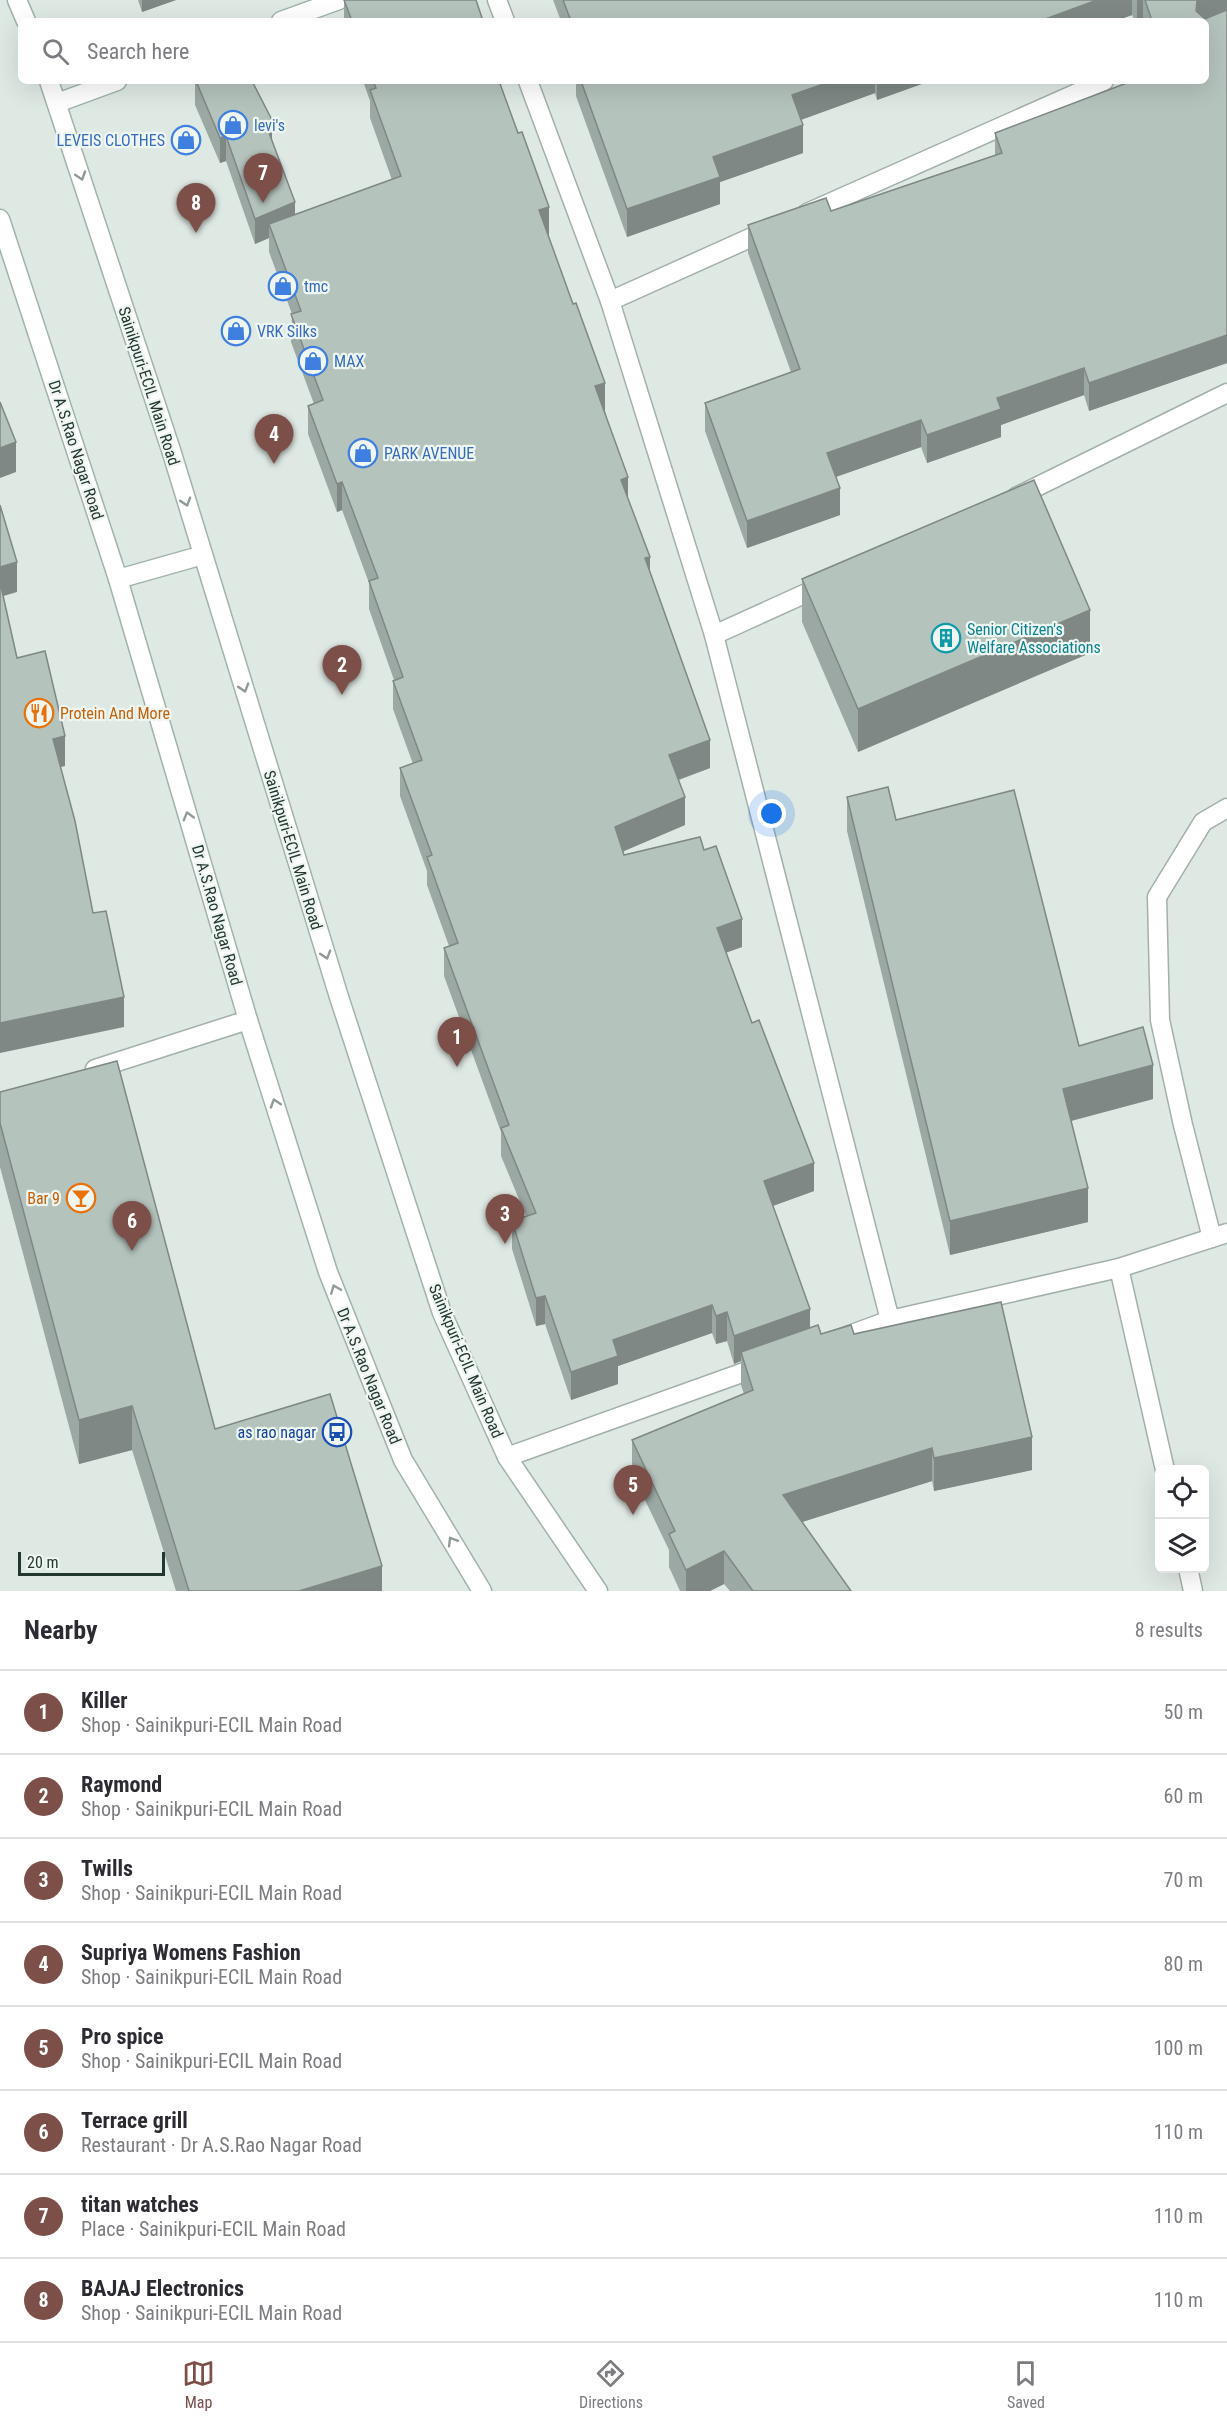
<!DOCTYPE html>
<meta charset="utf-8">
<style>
body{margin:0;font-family:"Roboto Condensed",sans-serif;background:#f7f7f7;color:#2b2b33}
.controls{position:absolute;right:18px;bottom:18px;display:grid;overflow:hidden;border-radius:9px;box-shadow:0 6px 24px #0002}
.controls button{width:54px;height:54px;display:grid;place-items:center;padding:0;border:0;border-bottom:2px solid #e1e1e2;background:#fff;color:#2b2b33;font:30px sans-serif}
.scale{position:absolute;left:18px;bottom:15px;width:147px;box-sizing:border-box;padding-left:6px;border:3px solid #223730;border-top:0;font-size:16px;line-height:21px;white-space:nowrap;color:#223730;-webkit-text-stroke:4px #eff6f2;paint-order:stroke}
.you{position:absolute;left:772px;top:814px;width:21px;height:21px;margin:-15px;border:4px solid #fff;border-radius:50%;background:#1a73e8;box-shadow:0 0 0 9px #1a73e833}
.badge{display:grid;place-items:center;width:39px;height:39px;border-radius:50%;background:#7d4f49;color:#fff;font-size:20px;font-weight:700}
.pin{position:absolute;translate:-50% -50px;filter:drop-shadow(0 2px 3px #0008)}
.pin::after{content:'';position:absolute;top:32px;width:21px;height:18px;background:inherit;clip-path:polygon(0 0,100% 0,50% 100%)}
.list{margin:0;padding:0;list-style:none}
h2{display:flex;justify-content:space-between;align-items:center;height:78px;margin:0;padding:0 24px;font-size:26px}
h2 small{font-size:20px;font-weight:400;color:#7c7c81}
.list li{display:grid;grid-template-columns:39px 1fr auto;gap:18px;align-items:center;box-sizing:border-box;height:84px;padding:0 24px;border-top:2px solid #e1e1e2}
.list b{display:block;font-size:22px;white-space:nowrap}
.list p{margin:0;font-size:20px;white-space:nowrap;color:#7c7c81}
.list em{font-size:20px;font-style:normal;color:#7c7c81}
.icon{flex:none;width:33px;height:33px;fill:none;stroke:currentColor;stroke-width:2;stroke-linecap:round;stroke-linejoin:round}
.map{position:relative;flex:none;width:1227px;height:1591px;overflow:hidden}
.search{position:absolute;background:#fff;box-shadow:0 6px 24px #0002;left:18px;right:18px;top:18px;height:66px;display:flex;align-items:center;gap:15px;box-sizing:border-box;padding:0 21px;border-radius:9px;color:#7c7c81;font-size:22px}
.sheet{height:750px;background:#fff}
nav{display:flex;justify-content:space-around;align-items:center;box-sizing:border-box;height:84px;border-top:2px solid #e1e1e2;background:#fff;font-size:16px;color:#7c7c81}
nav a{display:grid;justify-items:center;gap:3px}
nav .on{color:#7d4f49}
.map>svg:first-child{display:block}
</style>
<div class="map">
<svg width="1227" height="1591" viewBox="0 0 1227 1591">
<rect width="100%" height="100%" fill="#dfe9e4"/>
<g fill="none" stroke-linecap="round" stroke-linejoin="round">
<!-- lane casing -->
<g stroke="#a3b0aa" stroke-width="21">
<path id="lane" d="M 1212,1238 L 1183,1125 L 1160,1020 L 1157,897 L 1203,822 L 1227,808"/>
</g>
<!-- street casing -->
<g stroke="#a3b0aa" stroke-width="21">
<g id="street">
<path d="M 497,0 L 505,21"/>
<path d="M 528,81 L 610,301 L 714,635 L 890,1320"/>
<path d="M 807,213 L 1104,81"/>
<path d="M 610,301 L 770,229"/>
<path d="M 1016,497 L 1227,393"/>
<path d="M 714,635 L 822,586"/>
<path d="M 95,1069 L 248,1020"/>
<path d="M 1119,1268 L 1165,1470"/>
<path d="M 833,1341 L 890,1320 L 1119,1268 L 1227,1233"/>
<path d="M 507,1457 L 764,1365"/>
<path d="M 1188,1568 L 1193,1591"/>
</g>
</g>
<!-- secondary casing -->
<g stroke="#a0b3ab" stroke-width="21">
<g id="secondary">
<path d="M 17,0 L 26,21"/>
<path d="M 281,21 L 339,0"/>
<path d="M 49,81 L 171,450 L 339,997 L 442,1313 L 507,1457 L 598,1591"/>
<path d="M 57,103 L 117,81"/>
<path d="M 0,219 L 118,579 L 248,1020 L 328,1272 L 403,1460 L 482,1591"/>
<path d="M 118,579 L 203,555"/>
</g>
</g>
<!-- lane -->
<use href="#lane" stroke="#fff" stroke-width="18"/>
<!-- street -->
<use href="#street" stroke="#fff" stroke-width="18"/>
<!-- secondary -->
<use href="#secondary" stroke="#fff" stroke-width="18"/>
</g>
<!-- wall -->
<g fill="#9ca8a3">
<path d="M 138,0 L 176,0 L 142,12 Z"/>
<path d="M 344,0 L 352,21 L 344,21 Z"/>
<path d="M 553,0 L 1227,0 L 1227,363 L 1089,411 L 1084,395 L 1001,425 L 1001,437 L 927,463 L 921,447 L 836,477 L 840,488 L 840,515 L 747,548 L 705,431 L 705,403 L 791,372 L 748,253 L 748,225 L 826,198 L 831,211 L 995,155 L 995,133 L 1132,81 L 1206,81 L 1206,21 L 1135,21 L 1132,15 L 1115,21 L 561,21 Z"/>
<path d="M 195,81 L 272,139 L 295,215 L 392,180 L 370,118 L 370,101 L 363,81 L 499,81 L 605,411 L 628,499 L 710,768 L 679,780 L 685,825 L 623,851 L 624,855 L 742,947 L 726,952 L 814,1191 L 773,1206 L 810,1328 L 821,1334 L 854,1334 L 1032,1470 L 934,1491 L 932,1481 L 802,1522 L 851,1591 L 730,1591 L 724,1584 L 710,1591 L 680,1591 L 669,1567 L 669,1550 L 632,1473 L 632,1440 L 744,1394 L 741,1385 L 741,1361 L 734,1364 L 727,1341 L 716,1344 L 712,1333 L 618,1366 L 618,1384 L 571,1400 L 545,1324 L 536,1326 L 512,1249 L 512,1221 L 526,1216 L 501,1156 L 501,1132 L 444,976 L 444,948 L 449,946 L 427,885 L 427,871 L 400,796 L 400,768 L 413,764 L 393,709 L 393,681 L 394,680 L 369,609 L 369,583 L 342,510 L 337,512 L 308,434 L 308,406 L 314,404 L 291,342 L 292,314 L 269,252 L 269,238 L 255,244 L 226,161 L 220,163 L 195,105 Z"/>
<path d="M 576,81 L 930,81 L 877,100 L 875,93 L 801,120 L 803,153 L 720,182 L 720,204 L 627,237 L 576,96 Z"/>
<path d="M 802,579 L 1090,653 L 858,752 L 802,622 Z"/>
<path d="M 847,797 L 896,820 L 1079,1046 L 1153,1099 L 1071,1121 L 1088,1222 L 950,1255 L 847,831 Z"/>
<path d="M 0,1092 L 215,1429 L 382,1591 L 176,1591 L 132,1450 L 79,1464 L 0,1167 Z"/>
</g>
<!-- shaded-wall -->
<g fill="#7f8884">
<path d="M 142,0 L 176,0 L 142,12 Z"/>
<path d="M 1097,0 L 1132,0 L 1132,15 L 1115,21 L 1040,21 Z"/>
<rect x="1137" y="0" width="6" height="21"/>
<path d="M 1199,0 L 1227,0 L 1227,15 L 1206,25 L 1196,11 L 1197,1 Z"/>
<path d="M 832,81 L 875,81 L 875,93 L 792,123 L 792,95 Z"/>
<path d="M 877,81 L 930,81 L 877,100 Z"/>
<path d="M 272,120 L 272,144 L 265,122 Z"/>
<path d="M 803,125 L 803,153 L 720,182 L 720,204 L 627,237 L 627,209 L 713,157 Z"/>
<path d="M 226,136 L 226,161 L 220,163 L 220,138 Z"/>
<path d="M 295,202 L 295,226 L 269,224 L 269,238 L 255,244 L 255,219 Z"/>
<path d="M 549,207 L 549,235 L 539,238 L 539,210 Z"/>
<path d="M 1227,335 L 1227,363 L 1089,411 L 1089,383 Z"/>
<path d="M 1084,368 L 1084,395 L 1001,425 L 1001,437 L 927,463 L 927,435 L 997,398 Z"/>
<path d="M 605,383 L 605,411 L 595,414 L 595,386 Z"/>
<path d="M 921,420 L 921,447 L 827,480 L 827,453 Z"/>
<path d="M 16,442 L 16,472 L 0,478 L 0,448 Z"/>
<path d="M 628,477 L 628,505 L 621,480 Z"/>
<path d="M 342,482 L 342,510 L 337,512 L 337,484 Z"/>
<path d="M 840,488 L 840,515 L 747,548 L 747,521 Z"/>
<path d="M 650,557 L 650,585 L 645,558 Z"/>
<path d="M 17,562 L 17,592 L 0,597 L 0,567 Z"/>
<path d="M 1090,610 L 1090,653 L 858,752 L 858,709 Z"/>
<path d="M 65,736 L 65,766 L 53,769 L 53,739 Z"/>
<path d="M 710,740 L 710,768 L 669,783 L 669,755 Z"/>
<path d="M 685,797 L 685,825 L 615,855 L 615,827 Z"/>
<path d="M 742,919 L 742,947 L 717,956 L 717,928 Z"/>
<path d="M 124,997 L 124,1027 L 0,1053 L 0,1023 Z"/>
<path d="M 1153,1065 L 1153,1099 L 1063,1123 L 1063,1089 Z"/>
<path d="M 814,1163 L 814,1191 L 764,1209 L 764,1181 Z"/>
<path d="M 1088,1188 L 1088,1222 L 950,1255 L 950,1221 Z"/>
<path d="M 545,1296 L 545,1324 L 536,1326 L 536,1298 Z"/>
<path d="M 712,1305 L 712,1333 L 618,1366 L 618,1384 L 571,1400 L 571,1372 L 613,1340 Z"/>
<path d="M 810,1309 L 810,1337 L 741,1352 L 741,1361 L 734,1364 L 734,1336 Z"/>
<path d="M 727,1312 L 727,1341 L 716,1344 L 716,1316 Z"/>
<path d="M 132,1406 L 132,1450 L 79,1464 L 79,1420 Z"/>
<path d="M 1032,1437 L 1032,1470 L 934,1491 L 934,1458 Z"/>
<path d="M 932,1448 L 932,1481 L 783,1528 L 783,1495 Z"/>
<path d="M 724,1551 L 724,1584 L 710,1591 L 686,1591 L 686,1570 Z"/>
<path d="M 382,1566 L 382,1591 L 299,1591 Z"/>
</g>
<!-- building -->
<g fill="#b5c3bd" stroke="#7f8884" stroke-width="1.5">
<path d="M 344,0 L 476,0 L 483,21 L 352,21 Z"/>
<path d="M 563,0 L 1097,0 L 1040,21 L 571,21 Z"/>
<path d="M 1145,0 L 1199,0 L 1197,1 L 1196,11 L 1205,19 L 1227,10 L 1227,335 L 1089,383 L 1084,368 L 997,398 L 1001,409 L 927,435 L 921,420 L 827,453 L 840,488 L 747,521 L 705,403 L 800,369 L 748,225 L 826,198 L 831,211 L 1002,153 L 995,133 L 1132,81 L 1206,81 L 1206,21 L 1152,21 Z"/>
<path d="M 196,81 L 252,81 L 272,120 L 265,122 L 295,202 L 255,219 L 226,136 L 220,138 Z"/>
<path d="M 373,81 L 499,81 L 518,133 L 522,132 L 549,207 L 539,210 L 573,304 L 576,303 L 605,383 L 595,386 L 628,477 L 621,480 L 650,557 L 645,558 L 710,740 L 669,755 L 685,797 L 615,827 L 624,855 L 700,837 L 704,850 L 716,846 L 742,919 L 717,928 L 752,1023 L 759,1020 L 814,1163 L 764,1181 L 810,1309 L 734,1336 L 727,1312 L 716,1316 L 712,1305 L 613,1340 L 618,1356 L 571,1372 L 545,1296 L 536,1298 L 512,1221 L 536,1213 L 501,1128 L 509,1125 L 444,948 L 458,943 L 427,857 L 432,855 L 400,768 L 422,760 L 393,681 L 403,677 L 369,581 L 378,578 L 342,482 L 337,484 L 308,406 L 323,400 L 291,314 L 301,311 L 269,224 L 401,176 L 370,90 L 376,88 Z"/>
<path d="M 581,81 L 832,81 L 792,95 L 803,125 L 713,157 L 720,177 L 627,209 Z"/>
<path d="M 0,402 L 16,442 L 0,448 Z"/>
<path d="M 1034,480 L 1090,610 L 858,709 L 802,579 Z"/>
<path d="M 0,505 L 17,562 L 0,567 Z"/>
<path d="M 0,582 L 17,658 L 45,651 L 65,736 L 53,739 L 75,821 L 93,913 L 106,911 L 124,997 L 0,1023 Z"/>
<path d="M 888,787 L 896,820 L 1014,790 L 1079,1046 L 1143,1027 L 1153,1065 L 1063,1089 L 1088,1188 L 950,1221 L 847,797 Z"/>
<path d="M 117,1061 L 215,1429 L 330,1394 L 382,1566 L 299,1591 L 189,1591 L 132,1406 L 79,1420 L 0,1123 L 0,1092 Z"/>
<path d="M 1001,1302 L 1032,1437 L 934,1458 L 932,1448 L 783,1495 L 851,1591 L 753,1591 L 724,1551 L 686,1570 L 669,1534 L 675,1531 L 632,1440 L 753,1390 L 741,1352 L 818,1325 L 821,1334 L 851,1325 L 854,1334 Z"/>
</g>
<!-- one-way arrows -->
<defs><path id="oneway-chevron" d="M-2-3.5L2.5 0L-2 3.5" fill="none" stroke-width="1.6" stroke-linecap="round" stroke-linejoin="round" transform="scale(1.5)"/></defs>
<g stroke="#909b98">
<use href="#oneway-chevron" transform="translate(81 176) rotate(72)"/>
<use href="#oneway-chevron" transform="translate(186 502) rotate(73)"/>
<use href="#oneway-chevron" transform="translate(244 688) rotate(73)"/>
<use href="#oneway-chevron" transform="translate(188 816) rotate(-106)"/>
<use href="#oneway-chevron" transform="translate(326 955) rotate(73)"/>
<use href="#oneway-chevron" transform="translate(275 1103) rotate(-108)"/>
<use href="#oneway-chevron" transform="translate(335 1289) rotate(-112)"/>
<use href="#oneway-chevron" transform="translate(452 1541) rotate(-121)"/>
</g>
<!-- icons -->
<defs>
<g id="shop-ring" transform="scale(1.5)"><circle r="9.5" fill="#eff6f2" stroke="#3f7fe0" stroke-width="1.5"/><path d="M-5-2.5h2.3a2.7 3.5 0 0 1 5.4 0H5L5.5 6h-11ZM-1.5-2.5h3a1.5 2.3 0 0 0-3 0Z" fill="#3f7fe0"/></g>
<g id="building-ring" transform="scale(1.5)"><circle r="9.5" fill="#eff6f2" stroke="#0f9aa8" stroke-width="1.5"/><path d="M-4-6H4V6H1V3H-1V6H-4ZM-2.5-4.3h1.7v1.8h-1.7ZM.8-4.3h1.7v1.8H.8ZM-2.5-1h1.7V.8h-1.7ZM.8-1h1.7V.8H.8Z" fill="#0f9aa8"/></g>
<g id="restaurant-ring" transform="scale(1.5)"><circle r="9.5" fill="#eff6f2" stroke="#e8710a" stroke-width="1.5"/><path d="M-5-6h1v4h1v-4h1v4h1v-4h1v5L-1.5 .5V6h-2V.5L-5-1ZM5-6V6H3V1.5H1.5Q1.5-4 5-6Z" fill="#e8710a"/></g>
<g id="bar-ring" transform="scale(1.5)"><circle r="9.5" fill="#eff6f2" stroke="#e8710a" stroke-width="1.5"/><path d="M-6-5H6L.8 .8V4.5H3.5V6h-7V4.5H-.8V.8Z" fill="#e8710a"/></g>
<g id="bus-ring" transform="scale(1.5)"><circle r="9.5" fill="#eff6f2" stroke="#1a4fb4" stroke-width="1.5"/><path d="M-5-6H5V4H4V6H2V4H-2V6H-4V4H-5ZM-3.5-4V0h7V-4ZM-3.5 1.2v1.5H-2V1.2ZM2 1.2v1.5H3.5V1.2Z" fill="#1a4fb4"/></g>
</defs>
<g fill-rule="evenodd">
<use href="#shop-ring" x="233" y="125"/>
<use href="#shop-ring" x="186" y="140"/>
<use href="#shop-ring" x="283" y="286"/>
<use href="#shop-ring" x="236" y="331"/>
<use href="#shop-ring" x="313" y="361"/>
<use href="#shop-ring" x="363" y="453"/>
<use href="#building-ring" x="946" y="638"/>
<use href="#restaurant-ring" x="39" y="713"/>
<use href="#bar-ring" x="81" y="1198"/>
<use href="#bus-ring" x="337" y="1432"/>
</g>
<g text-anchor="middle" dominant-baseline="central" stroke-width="4.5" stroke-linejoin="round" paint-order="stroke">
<!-- shop labels -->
<g font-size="16" fill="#366cbe" stroke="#eff6f2" text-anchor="start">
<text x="254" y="125">levi's</text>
<text x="165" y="140" text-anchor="end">LEVEIS CLOTHES</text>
<text x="304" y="286">tmc</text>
<text x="257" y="331">VRK Silks</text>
<text x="334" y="361">MAX</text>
<text x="384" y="453">PARK AVENUE</text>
</g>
<!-- street labels -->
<g font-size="16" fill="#223730" stroke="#eff6f2">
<text transform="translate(149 386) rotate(72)">Sainikpuri-ECIL Main Road</text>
<text transform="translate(76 450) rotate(72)">Dr A.S.Rao Nagar Road</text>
<text transform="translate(293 850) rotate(73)">Sainikpuri-ECIL Main Road</text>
<text transform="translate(217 915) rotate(74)">Dr A.S.Rao Nagar Road</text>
<text transform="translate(466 1361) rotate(67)">Sainikpuri-ECIL Main Road</text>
<text transform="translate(369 1376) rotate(68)">Dr A.S.Rao Nagar Road</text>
</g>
<!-- culture labels -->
<g font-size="16" fill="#0d838f" stroke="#eff6f2" text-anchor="start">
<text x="967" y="629">Senior Citizen's<tspan x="967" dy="18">Welfare Associations</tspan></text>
</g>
<!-- food labels -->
<g font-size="16" fill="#c56008" stroke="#eff6f2" text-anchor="start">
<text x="60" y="713">Protein And More</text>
<text x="60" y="1198" text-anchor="end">Bar 9</text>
</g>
<!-- transit labels -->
<g font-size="16" fill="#164399" stroke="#eff6f2" text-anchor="end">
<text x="316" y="1432">as rao nagar</text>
</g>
</g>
</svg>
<div class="controls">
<button><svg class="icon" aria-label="locate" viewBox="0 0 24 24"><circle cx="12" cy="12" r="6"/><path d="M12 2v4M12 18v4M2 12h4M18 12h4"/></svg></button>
<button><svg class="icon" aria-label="layers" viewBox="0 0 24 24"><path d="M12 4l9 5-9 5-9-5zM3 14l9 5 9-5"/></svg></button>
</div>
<div class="scale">20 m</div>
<div class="you"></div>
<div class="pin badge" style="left:457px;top:1067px">1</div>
<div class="pin badge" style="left:342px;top:695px">2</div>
<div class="pin badge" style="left:505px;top:1244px">3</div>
<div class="pin badge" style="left:274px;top:464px">4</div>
<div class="pin badge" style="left:633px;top:1515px">5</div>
<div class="pin badge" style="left:132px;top:1251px">6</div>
<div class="pin badge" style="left:263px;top:203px">7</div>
<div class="pin badge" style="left:196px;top:233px">8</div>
<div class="search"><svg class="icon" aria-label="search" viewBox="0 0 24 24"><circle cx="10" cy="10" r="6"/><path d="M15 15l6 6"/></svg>Search here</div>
</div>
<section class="sheet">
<h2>Nearby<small>8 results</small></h2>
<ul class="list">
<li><span class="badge">1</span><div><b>Killer</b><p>Shop · Sainikpuri-ECIL Main Road</p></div><em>50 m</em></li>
<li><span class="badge">2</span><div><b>Raymond</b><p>Shop · Sainikpuri-ECIL Main Road</p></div><em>60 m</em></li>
<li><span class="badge">3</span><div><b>Twills</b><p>Shop · Sainikpuri-ECIL Main Road</p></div><em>70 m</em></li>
<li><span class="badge">4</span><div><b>Supriya Womens Fashion</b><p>Shop · Sainikpuri-ECIL Main Road</p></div><em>80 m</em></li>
<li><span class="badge">5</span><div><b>Pro spice</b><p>Shop · Sainikpuri-ECIL Main Road</p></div><em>100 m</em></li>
<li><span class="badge">6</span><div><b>Terrace grill</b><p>Restaurant · Dr A.S.Rao Nagar Road</p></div><em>110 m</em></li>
<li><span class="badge">7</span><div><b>titan watches</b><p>Place · Sainikpuri-ECIL Main Road</p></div><em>110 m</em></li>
<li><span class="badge">8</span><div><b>BAJAJ Electronics</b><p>Shop · Sainikpuri-ECIL Main Road</p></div><em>110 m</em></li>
</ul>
</section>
<nav>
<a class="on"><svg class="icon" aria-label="map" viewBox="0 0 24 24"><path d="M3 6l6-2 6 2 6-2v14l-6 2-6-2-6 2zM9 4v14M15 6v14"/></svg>Map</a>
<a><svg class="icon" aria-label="directions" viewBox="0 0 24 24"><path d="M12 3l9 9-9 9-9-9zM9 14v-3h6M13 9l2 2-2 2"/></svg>Directions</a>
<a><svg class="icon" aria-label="saved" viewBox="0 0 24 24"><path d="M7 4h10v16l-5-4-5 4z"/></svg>Saved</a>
</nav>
